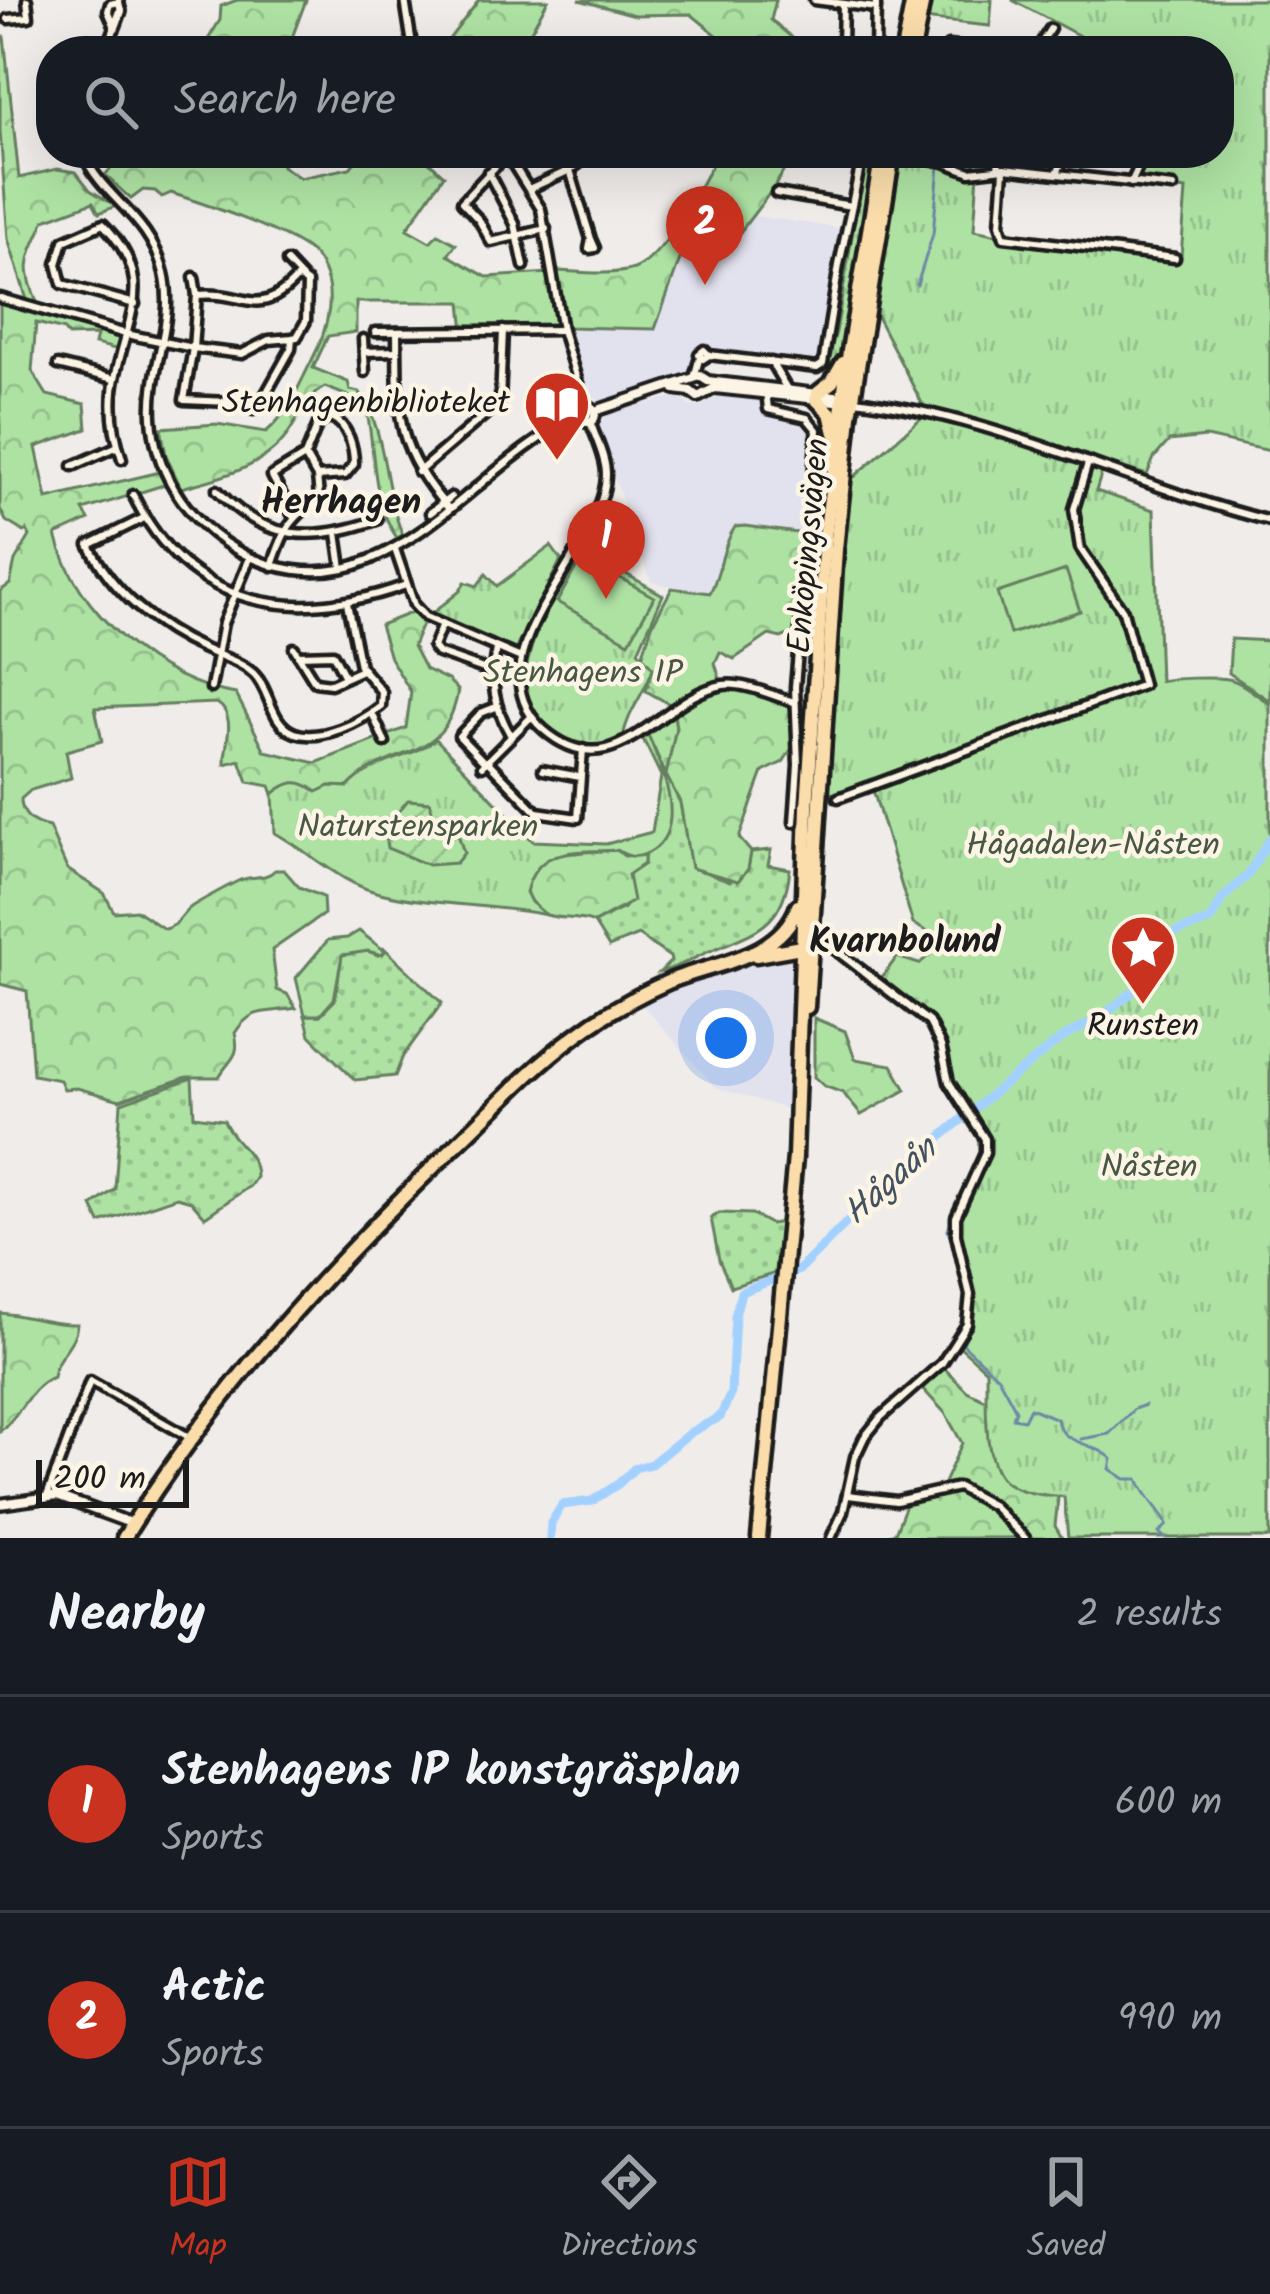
<!DOCTYPE html>
<meta charset="utf-8">
<style>
body{margin:0;font-family:Kalam,sans-serif;background:#242831;color:#f1f3f6}
.scale{position:absolute;left:36px;bottom:30px;width:153px;box-sizing:border-box;padding-left:12px;border:6px solid #1c1c1c;border-top:0;font-size:33px;line-height:42px;white-space:nowrap;color:#1c1c1c;-webkit-text-stroke:9px #fcf5e5;paint-order:stroke}
.you{position:absolute;left:726px;top:1038px;width:42px;height:42px;margin:-30px;border:9px solid #fff;border-radius:50%;background:#1a73e8;box-shadow:0 0 0 18px #1a73e833}
.badge{display:grid;place-items:center;width:78px;height:78px;border-radius:50%;background:#c8321e;color:#fff;font-size:39px;font-weight:700}
.pin{position:absolute;translate:-50% -99px;filter:drop-shadow(0 3px 6px #0008)}
.pin::after{content:'';position:absolute;top:63px;width:42px;height:36px;background:inherit;clip-path:polygon(0 0,100% 0,50% 100%)}
.list{margin:0;padding:0;list-style:none}
h2{display:flex;justify-content:space-between;align-items:center;height:156px;margin:0;padding:0 48px;font-size:51px}
h2 small{font-size:39px;font-weight:400;color:#9ea1a6}
.list li{display:grid;grid-template-columns:78px 1fr auto;gap:36px;align-items:center;box-sizing:border-box;height:216px;padding:0 48px;border-top:3px solid #363941}
.list b{display:block;font-size:45px;white-space:nowrap}
.list p{margin:0;font-size:39px;white-space:nowrap;color:#9ea1a6}
.list em{font-size:39px;font-style:normal;color:#9ea1a6}
.icon{flex:none;width:66px;height:66px;fill:none;stroke:currentColor;stroke-width:2;stroke-linecap:round;stroke-linejoin:round}
.map{position:relative;flex:none;width:1270px;height:1538px;overflow:hidden}
.search{position:absolute;background:#171b24;box-shadow:0 12px 48px #0002;left:36px;right:36px;top:36px;height:132px;display:flex;align-items:center;gap:30px;box-sizing:border-box;padding:0 42px;border-radius:48px;color:#9ea1a6;font-size:45px}
.sheet{height:588px;background:#171b24}
nav{display:flex;justify-content:space-around;align-items:center;box-sizing:border-box;height:168px;border-top:3px solid #363941;background:#171b24;font-size:33px;color:#9ea1a6}
nav a{display:grid;justify-items:center;gap:6px}
nav .on{color:#c8321e}
.map>svg:first-child{display:block}
</style>
<div class="map">
<svg width="1270" height="1538" viewBox="0 0 1270 1538">
<defs>
<pattern id="grass-dots" width="8" height="8" patternUnits="userSpaceOnUse" patternTransform="scale(3)"><rect width="8" height="8" fill="#aee2a3"/><path d="M2 2h.1M6 6h.1" fill="none" stroke="#95c18c" stroke-width="1.8" stroke-linecap="round"/></pattern>
<pattern id="forest-crowns" width="20" height="18" patternUnits="userSpaceOnUse" patternTransform="scale(3)"><rect width="20" height="18" fill="#aee2a3"/><path d="M2 6a3 3 0 1 1 6 0M12 15a3 3 0 1 1 6 0" fill="none" stroke="#95c18c"/></pattern>
<pattern id="park-tufts" width="24" height="20" patternUnits="userSpaceOnUse" patternTransform="scale(3)"><rect width="24" height="20" fill="#aee2a3"/><path d="M3 7l-1-3M5 7V3M7 7l1-3M15 17l-1-3M17 17v-4M19 17l1-3" fill="none" stroke="#95c18c"/></pattern>
<pattern id="garden-furrows" width="10" height="10" patternUnits="userSpaceOnUse" patternTransform="scale(3)"><rect width="10" height="10" fill="#aee2a3"/><path d="M-1 1l2-2M0 10L10 0M9 11l2-2" fill="none" stroke="#95c18c"/></pattern>
</defs>
<rect width="100%" height="100%" fill="#f0ece9"/>
<filter id="ink" filterUnits="userSpaceOnUse"><feTurbulence type="fractalNoise" baseFrequency=".00833" numOctaves="2"/><feDisplacementMap in="SourceGraphic" scale="24" xChannelSelector="R" yChannelSelector="G"/><feConvolveMatrix kernelMatrix="1 2 1 2 8 2 1 2 1" color-interpolation-filters="sRGB"/></filter>
<g filter="url(#ink)">
<!-- built -->
<g fill="#e2e1ee">
<path d="M 754,216 L 846,229 L 821,367 L 719,355 L 705,359 L 704,367 L 693,366 L 683,379 L 603,401 L 583,392 L 565,333 L 582,328 L 655,329 L 680,259 L 729,249 Z"/>
<path d="M 681,395 L 689,406 L 699,407 L 719,396 L 764,399 L 765,405 L 800,415 L 815,425 L 810,534 L 735,527 L 710,593 L 651,582 L 598,430 L 607,413 Z"/>
<path d="M 786,956 L 794,963 L 787,1109 L 715,1087 L 638,1000 L 713,969 Z"/>
</g>
<!-- grass -->
<g fill="url(#grass-dots)" stroke="#657f60" stroke-width="3">
<path d="M 866,153 L 876,153 L 843,354 L 830,381 L 824,372 L 836,332 Z"/>
<path d="M 674,715 L 676,728 L 666,775 L 680,802 L 691,867 L 730,881 L 748,869 L 751,852 L 771,850 L 768,865 L 790,869 C 783,931 751,932 703,954 C 689,961 676,968 660,972 L 671,961 L 670,957 L 638,935 L 609,947 L 594,923 L 624,908 L 627,875 L 644,864 L 644,855 L 657,847 L 666,775 L 648,735 Z"/>
<path d="M 383,947 L 442,1003 L 403,1056 L 395,1076 L 355,1080 L 310,1035 L 305,1015 L 320,1015 L 335,1000 L 342,955 L 368,951 L 378,955 L 385,951 Z"/>
<path d="M 192,1078 L 194,1116 L 224,1120 C 231,1142 256,1151 256,1177 L 250,1186 L 205,1217 L 191,1201 L 177,1197 L 100,1223 L 92,1206 L 115,1189 L 121,1103 Z"/>
<path d="M 720,1213 L 752,1214 L 770,1224 L 782,1222 L 776,1273 L 731,1287 L 719,1260 L 711,1218 Z"/>
</g>
<!-- forest -->
<g fill="url(#forest-crowns)" stroke="#657f60" stroke-width="3">
<path d="M 237,0 L 306,0 L 287,51 L 201,51 L 220,20 L 221,6 Z"/>
<path d="M 479,0 L 548,0 L 520,51 L 440,51 Z"/>
<path d="M 579,0 L 776,0 L 771,20 L 808,51 L 728,51 L 718,36 L 691,14 L 635,15 Z"/>
<path d="M 0,36 L 4,36 L 19,178 L 57,169 L 76,172 L 90,190 L 116,206 L 99,213 L 93,202 L 45,220 C 27,260 21,265 39,307 L 28,303 L 8,239 L 0,131 Z"/>
<path d="M 125,153 L 280,153 L 282,166 L 300,178 L 350,168 L 363,153 L 419,153 L 444,175 L 407,229 L 430,242 L 438,234 L 456,244 L 448,255 L 487,277 L 549,273 L 559,327 L 556,330 L 464,332 L 461,302 L 356,302 L 356,332 L 328,336 L 313,368 L 348,382 L 350,390 L 359,392 C 387,428 383,492 403,535 L 397,538 C 371,500 376,456 367,412 L 348,396 L 325,387 C 302,399 300,420 284,439 C 260,469 217,478 181,488 L 166,455 L 161,428 L 217,424 L 266,432 C 288,414 298,387 311,362 C 328,330 340,288 315,256 C 296,234 199,202 171,193 L 162,197 L 155,191 L 143,190 L 131,199 L 105,175 Z"/>
<path d="M 718,153 L 792,153 C 777,192 749,215 729,249 L 680,259 L 655,329 L 566,327 L 557,271 C 580,272 611,276 634,269 C 666,257 702,183 718,153 Z"/>
<path d="M 0,301 L 122,337 L 119,350 L 95,344 L 97,335 L 68,336 L 64,330 L 36,323 L 32,371 L 47,395 L 85,404 L 87,429 L 36,447 L 47,499 L 164,471 L 170,483 L 83,510 L 89,520 L 56,535 C 75,612 158,682 236,694 L 265,751 L 316,763 L 406,728 L 411,692 L 390,658 L 380,625 L 418,610 L 425,617 L 413,646 L 425,669 L 448,680 L 458,690 C 447,764 388,744 348,787 L 330,786 L 317,793 C 300,778 289,781 273,794 L 270,786 L 248,782 L 240,760 L 225,764 C 224,744 238,717 217,703 L 95,708 L 102,741 L 66,751 L 71,778 L 31,790 L 21,799 C 21,816 34,824 49,827 L 67,869 L 104,893 L 114,912 L 136,910 L 164,929 C 180,926 180,913 194,905 C 208,897 224,888 238,881 C 252,874 264,881 275,870 L 284,870 L 299,887 L 323,897 L 324,914 L 272,950 L 277,990 L 287,994 L 296,1008 C 268,1014 253,1005 235,1033 C 241,1057 230,1058 219,1077 L 187,1077 L 120,1100 L 77,1088 L 64,1089 L 60,1080 L 33,1075 L 27,991 L 0,984 L 0,591 L 10,584 L 15,561 L 30,536 L 27,530 L 24,532 L 6,521 L 0,509 Z"/>
<path d="M 745,526 L 805,534 L 796,632 L 781,638 L 769,635 L 734,659 L 720,652 L 715,663 L 720,679 L 790,703 L 794,745 L 783,762 L 763,772 L 739,838 L 751,852 L 748,869 L 738,881 L 691,868 L 680,802 L 666,775 L 676,728 L 673,706 L 646,691 L 653,668 L 642,657 L 652,625 L 672,588 L 710,593 C 721,572 722,546 735,527 Z"/>
<path d="M 1231,639 L 1270,641 L 1270,701 L 1229,673 Z"/>
<path d="M 617,850 L 624,856 L 644,855 L 644,864 L 628,875 L 633,901 L 594,923 C 577,916 561,920 547,915 C 540,912 529,902 527,894 C 517,847 590,853 617,850 Z"/>
<path d="M 359,931 L 385,951 L 382,955 L 368,951 L 342,955 L 334,999 L 320,1015 L 305,1015 L 296,978 L 328,940 L 347,938 Z"/>
<path d="M 814,1018 L 845,1031 L 855,1059 L 892,1065 L 906,1090 L 861,1115 L 843,1093 L 824,1086 L 814,1077 Z"/>
<path d="M 0,1313 C 27,1315 50,1325 77,1324 C 76,1345 55,1356 53,1377 C 27,1388 22,1415 0,1431 Z"/>
<path d="M 943,1367 L 967,1391 L 994,1404 L 1059,1489 L 1055,1526 L 1062,1538 L 881,1538 L 895,1533 L 907,1502 L 943,1485 L 962,1443 L 945,1413 L 921,1387 Z"/>
</g>
<!-- park -->
<g fill="url(#park-tufts)" stroke="#657f60" stroke-width="3">
<path d="M 927,0 L 992,0 L 990,26 L 922,19 Z"/>
<path d="M 1012,0 L 1270,0 L 1270,451 L 1206,437 L 1169,441 L 1154,458 L 1147,475 L 1105,462 L 1096,491 L 1154,510 L 1160,681 C 1171,678 1216,677 1228,679 C 1241,681 1258,696 1270,704 L 1270,1538 L 1068,1538 L 1064,1497 C 1045,1495 1023,1494 1007,1483 C 981,1465 987,1398 986,1370 L 957,1344 C 980,1298 957,1275 956,1230 C 954,1197 981,1170 984,1138 L 948,1084 L 933,1032 L 922,1019 L 876,985 L 897,957 L 919,964 L 945,941 L 913,924 L 873,790 L 848,799 L 822,790 L 845,485 L 927,413 L 869,301 L 896,153 L 978,173 L 974,230 L 1047,245 L 1181,257 L 1186,190 L 1131,183 L 1145,153 L 1219,153 L 1219,51 L 1108,51 Z"/>
<path d="M 551,546 L 561,560 L 515,650 L 430,615 L 460,591 L 465,582 L 477,586 L 486,574 L 497,586 Z"/>
<path d="M 582,549 L 663,595 L 638,651 L 653,668 C 645,694 628,710 623,737 C 602,749 583,748 561,737 C 483,696 554,599 582,549 Z"/>
<path d="M 648,735 C 661,766 688,825 653,850 C 640,859 629,858 617,850 C 576,853 538,844 526,892 L 531,902 L 546,915 C 492,904 433,906 380,893 C 341,884 310,852 275,833 L 273,794 C 289,781 299,778 317,792 L 330,786 L 348,787 C 374,759 408,760 436,739 L 533,841 L 606,844 L 652,832 L 661,776 L 642,737 Z"/>
</g>
<!-- garden -->
<path fill="url(#garden-furrows)" stroke="#657f60" stroke-width="3" d="M 408,800 L 430,802 L 436,828 L 458,834 L 464,853 L 456,863 L 428,865 L 387,848 L 384,829 Z"/>
<!-- pitch -->
<g fill="#aee2a3" stroke="#657f60" stroke-width="3">
<path d="M 582,557 L 654,597 L 629,642 L 557,602 Z"/>
<path d="M 1066,570 L 1080,611 L 1010,634 L 997,593 Z"/>
</g>
<g fill="none" stroke-linecap="round" stroke-linejoin="round">
<!-- stream -->
<g stroke="#6d89a4" stroke-width="3">
<path d="M 917,285 L 933,234 L 939,165"/>
<path d="M 962,1273 L 948,1229 L 980,1151 L 980,1141 L 966,1117"/>
<path d="M 971,1323 L 963,1344 L 998,1377 L 1016,1410 L 1013,1418 L 1024,1420 L 1030,1408 L 1057,1419 C 1061,1446 1094,1441 1112,1459 L 1110,1469 L 1125,1479 L 1138,1479 C 1146,1499 1160,1508 1167,1525 L 1159,1533 L 1165,1538"/>
<path d="M 1081,1439 L 1109,1434 L 1134,1409 L 1145,1405"/>
</g>
<!-- river -->
<path stroke="#a3d1ff" stroke-width="9" d="M 550,1538 L 551,1523 L 562,1505 L 592,1501 L 618,1484 L 635,1468 L 651,1464 L 691,1432 L 720,1417 L 731,1393 L 735,1316 L 741,1292 L 799,1270 L 886,1183 L 1004,1084 L 1062,1038 L 1101,1017 L 1146,981 L 1138,967 L 1139,951 L 1150,941 L 1211,920 L 1222,899 L 1248,875 L 1270,838"/>
<!-- minor casing -->
<g stroke="#1c1c1c" stroke-width="15">
<g id="minor">
<path d="M 405,0 L 413,51"/>
<path d="M 814,0 L 876,8"/>
<path d="M 8,19 L 29,17 L 27,0"/>
<path d="M 842,44 L 843,4"/>
<path d="M 948,46 L 998,51"/>
<path d="M 106,51 L 115,27 L 108,11 L 110,4 L 119,2 L 121,11"/>
<path d="M 875,51 L 876,0"/>
<path d="M 1036,51 L 1050,29"/>
<path d="M 83,153 C 103,200 149,214 164,273 C 176,323 149,367 152,417 C 157,520 270,602 369,560 C 448,527 501,452 579,416"/>
<path d="M 506,153 L 541,209 L 562,330 L 585,406"/>
<path d="M 897,153 L 944,162 L 970,172 L 1004,168 L 1173,187"/>
<path d="M 507,154 L 462,202 L 479,220 L 491,242 L 546,229"/>
<path d="M 998,168 L 1000,153"/>
<path d="M 570,170 L 591,239 L 589,249 L 595,248 L 591,239"/>
<path d="M 1004,170 L 1000,224 L 1004,237 L 1175,258"/>
<path d="M 488,172 L 515,224 L 524,266"/>
<path d="M 1057,173 L 1066,153"/>
<path d="M 1131,183 L 1145,153"/>
<path d="M 531,188 L 570,170 L 593,153"/>
<path d="M 776,193 L 851,206"/>
<path d="M 287,262 L 302,278"/>
<path d="M 194,277 L 197,295"/>
<path d="M 0,298 L 126,334 L 193,348 L 184,400 L 230,402 L 253,410 L 259,406 L 291,349 L 292,338 L 297,337 L 306,321 L 307,283 L 298,277 C 257,322 248,290 197,295 L 193,348 L 242,354 L 269,340 L 292,338"/>
<path d="M 375,332 L 562,330"/>
<path d="M 397,332 C 398,412 393,446 448,508"/>
<path d="M 363,339 L 365,372"/>
<path d="M 364,352 L 396,351"/>
<path d="M 709,355 L 703,359 L 699,354 L 704,350 L 709,355 L 817,368 L 823,364 L 839,265 L 863,153"/>
<path d="M 771,362 L 787,389"/>
<path d="M 58,365 L 114,379"/>
<path d="M 694,378 L 700,356"/>
<path d="M 766,391 L 768,409 L 807,418 L 817,430 L 795,687 L 798,765 L 794,822"/>
<path d="M 854,400 C 998,416 1131,486 1270,521"/>
<path d="M 590,421 C 595,437 606,457 606,474 C 606,529 528,606 520,665 C 517,690 525,714 544,730 C 616,792 659,696 723,685 C 745,682 773,696 794,702"/>
<path d="M 122,459 C 113,432 109,402 116,374 C 129,312 156,278 103,224 L 64,241 L 57,264 L 62,284 L 135,304"/>
<path d="M 73,466 L 118,446"/>
<path d="M 418,472 L 500,402 L 503,330"/>
<path d="M 217,490 C 264,542 315,542 377,520"/>
<path d="M 133,495 C 189,610 295,625 406,585"/>
<path d="M 430,513 L 451,497"/>
<path d="M 293,516 L 272,476 L 305,456"/>
<path d="M 144,518 L 89,545 C 112,592 157,628 204,649 C 221,657 240,661 254,674 C 271,691 270,724 295,733 C 321,742 361,722 381,706 L 382,692 L 360,666 L 347,603"/>
<path d="M 337,533 L 342,568"/>
<path d="M 395,549 L 414,605 L 425,617 L 521,658"/>
<path d="M 272,566 C 284,529 289,521 319,497 L 317,477 L 305,456 L 318,424 L 331,417 C 348,425 354,446 354,464 L 345,475 L 317,477"/>
<path d="M 441,627 L 433,647 L 438,653 L 492,672"/>
<path d="M 294,648 L 315,682 L 331,684 L 362,670"/>
<path d="M 496,649 C 489,681 495,708 511,736"/>
<path d="M 298,655 L 333,654 L 345,677"/>
<path d="M 211,688 L 223,623 L 250,558"/>
<path d="M 372,713 L 385,742"/>
<path d="M 487,761 L 537,812 L 578,818 L 583,749"/>
<path d="M 485,763 L 459,736 L 481,713 L 496,707"/>
<path d="M 482,766 L 531,717"/>
<path d="M 543,770 L 580,777"/>
<path d="M 838,798 L 1143,685 L 1123,611 L 1080,548 L 1074,509 L 1088,463"/>
<path d="M 814,946 L 829,945 L 929,1022 L 941,1046 L 949,1082 L 985,1139 L 985,1153 L 956,1217 L 956,1235 L 970,1295 L 967,1324 L 942,1363 L 881,1417 L 864,1438 L 855,1457 L 843,1512 L 831,1538"/>
<path d="M 848,1495 L 896,1501 L 958,1487 L 993,1506 L 1025,1538"/>
<path d="M 47,1496 L 90,1381 L 189,1437"/>
</g>
</g>
<!-- tertiary casing -->
<g stroke="#1c1c1c" stroke-width="16">
<g id="tertiary">
<path d="M 115,27 L 121,11"/>
<path d="M 675,389 L 690,391 L 698,397 L 715,388 L 845,402"/>
<circle cx="587" cy="414" r="8"/>
<path d="M 595,411 L 700,376 L 708,381 L 843,397"/>
<path d="M 0,1504 L 57,1496 L 133,1524"/>
</g>
</g>
<!-- primary casing -->
<g stroke="#1c1c1c" stroke-width="21">
<g id="primary">
<path d="M 903,51 L 913,0"/>
<path d="M 913,51 L 923,0"/>
<path d="M 818,393 L 832,382 L 843,363"/>
<path d="M 816,399 L 830,413 L 835,433"/>
<path d="M 756,955 L 801,947"/>
<path d="M 807,1007 L 836,549 L 850,416 L 893,153"/>
<path d="M 124,1538 C 214,1393 331,1265 454,1147 C 493,1110 531,1068 575,1036 C 604,1014 636,996 670,981 C 714,963 780,958 798,906"/>
<path d="M 759,1538 L 795,1157 L 807,807 L 825,537 L 849,351 L 882,153"/>
</g>
</g>
<!-- minor -->
<use href="#minor" stroke="#fcf5e5" stroke-width="6"/>
<!-- tertiary -->
<use href="#tertiary" stroke="#fcf5e5" stroke-width="8"/>
<!-- primary -->
<use href="#primary" stroke="#faddab" stroke-width="12"/>
</g>
</g>
<!-- icons -->
<defs>
<g id="library-pin" transform="scale(3.45)"><path d="M0 17L-7.5 6A9.5 9.5 0 1 1 7.5 6Z" fill="#c8321e" stroke="#fcf5e5"/><path d="M-6-4Q-3-5.5-.7-3.5V5Q-3 3-6 4ZM6-4Q3-5.5 .7-3.5V5Q3 3 6 4Z" fill="#fff"/></g>
<g id="sight-pin" transform="scale(3.45)"><path d="M0 17L-7.5 6A9.5 9.5 0 1 1 7.5 6Z" fill="#c8321e" stroke="#fcf5e5"/><path d="M0-6L1.8-2.2L6-1.7L2.9 1.2L3.7 5.4L0 3.3L-3.7 5.4L-2.9 1.2L-6-1.7L-1.8-2.2Z" fill="#fff"/></g>
</defs>
<g fill-rule="evenodd">
<use href="#library-pin" x="557" y="404"/>
<use href="#sight-pin" x="1143" y="948"/>
</g>
<g text-anchor="middle" dominant-baseline="central" stroke-width="9" stroke-linejoin="round" paint-order="stroke">
<!-- poi labels -->
<g font-size="33" fill="#1c1c1c" stroke="#fcf5e5" text-anchor="end">
<text x="510" y="404">Stenhagenbiblioteket</text>
<text x="1143" y="1027" text-anchor="middle">Runsten</text>
</g>
<!-- street labels -->
<g font-size="33" fill="#1c1c1c" stroke="#fcf5e5">
<text transform="translate(810 546) rotate(-85)">Enköpingsvägen</text>
</g>
<!-- park labels -->
<g font-size="33" fill="#485744" stroke="#fcf5e5">
<text x="583" y="674">Stenhagens IP</text>
<text x="418" y="828">Naturstensparken</text>
<text x="1093" y="846">Hågadalen-Nåsten</text>
<text x="1149" y="1168">Nåsten</text>
</g>
<!-- neighbourhood labels -->
<g font-size="36" font-weight="bold" fill="#1c1c1c" stroke="#fcf5e5">
<text x="341" y="503">Herrhagen</text>
<text x="905" y="942">Kvarnbolund</text>
</g>
<!-- water labels -->
<g font-size="36" font-style="italic" fill="#445260" stroke="#fcf5e5">
<text transform="translate(891 1182) rotate(-42)">Hågaån</text>
</g>
</g>
</svg>
<div class="scale">200 m</div>
<div class="you"></div>
<div class="pin badge" style="left:606px;top:599px">1</div>
<div class="pin badge" style="left:705px;top:285px">2</div>
<div class="search"><svg class="icon" aria-label="search" viewBox="0 0 24 24"><circle cx="10" cy="10" r="6"/><path d="M15 15l6 6"/></svg>Search here</div>
</div>
<section class="sheet">
<h2>Nearby<small>2 results</small></h2>
<ul class="list">
<li><span class="badge">1</span><div><b>Stenhagens IP konstgräsplan</b><p>Sports</p></div><em>600 m</em></li>
<li><span class="badge">2</span><div><b>Actic</b><p>Sports</p></div><em>990 m</em></li>
</ul>
</section>
<nav>
<a class="on"><svg class="icon" aria-label="map" viewBox="0 0 24 24"><path d="M3 6l6-2 6 2 6-2v14l-6 2-6-2-6 2zM9 4v14M15 6v14"/></svg>Map</a>
<a><svg class="icon" aria-label="directions" viewBox="0 0 24 24"><path d="M12 3l9 9-9 9-9-9zM9 14v-3h6M13 9l2 2-2 2"/></svg>Directions</a>
<a><svg class="icon" aria-label="saved" viewBox="0 0 24 24"><path d="M7 4h10v16l-5-4-5 4z"/></svg>Saved</a>
</nav>
